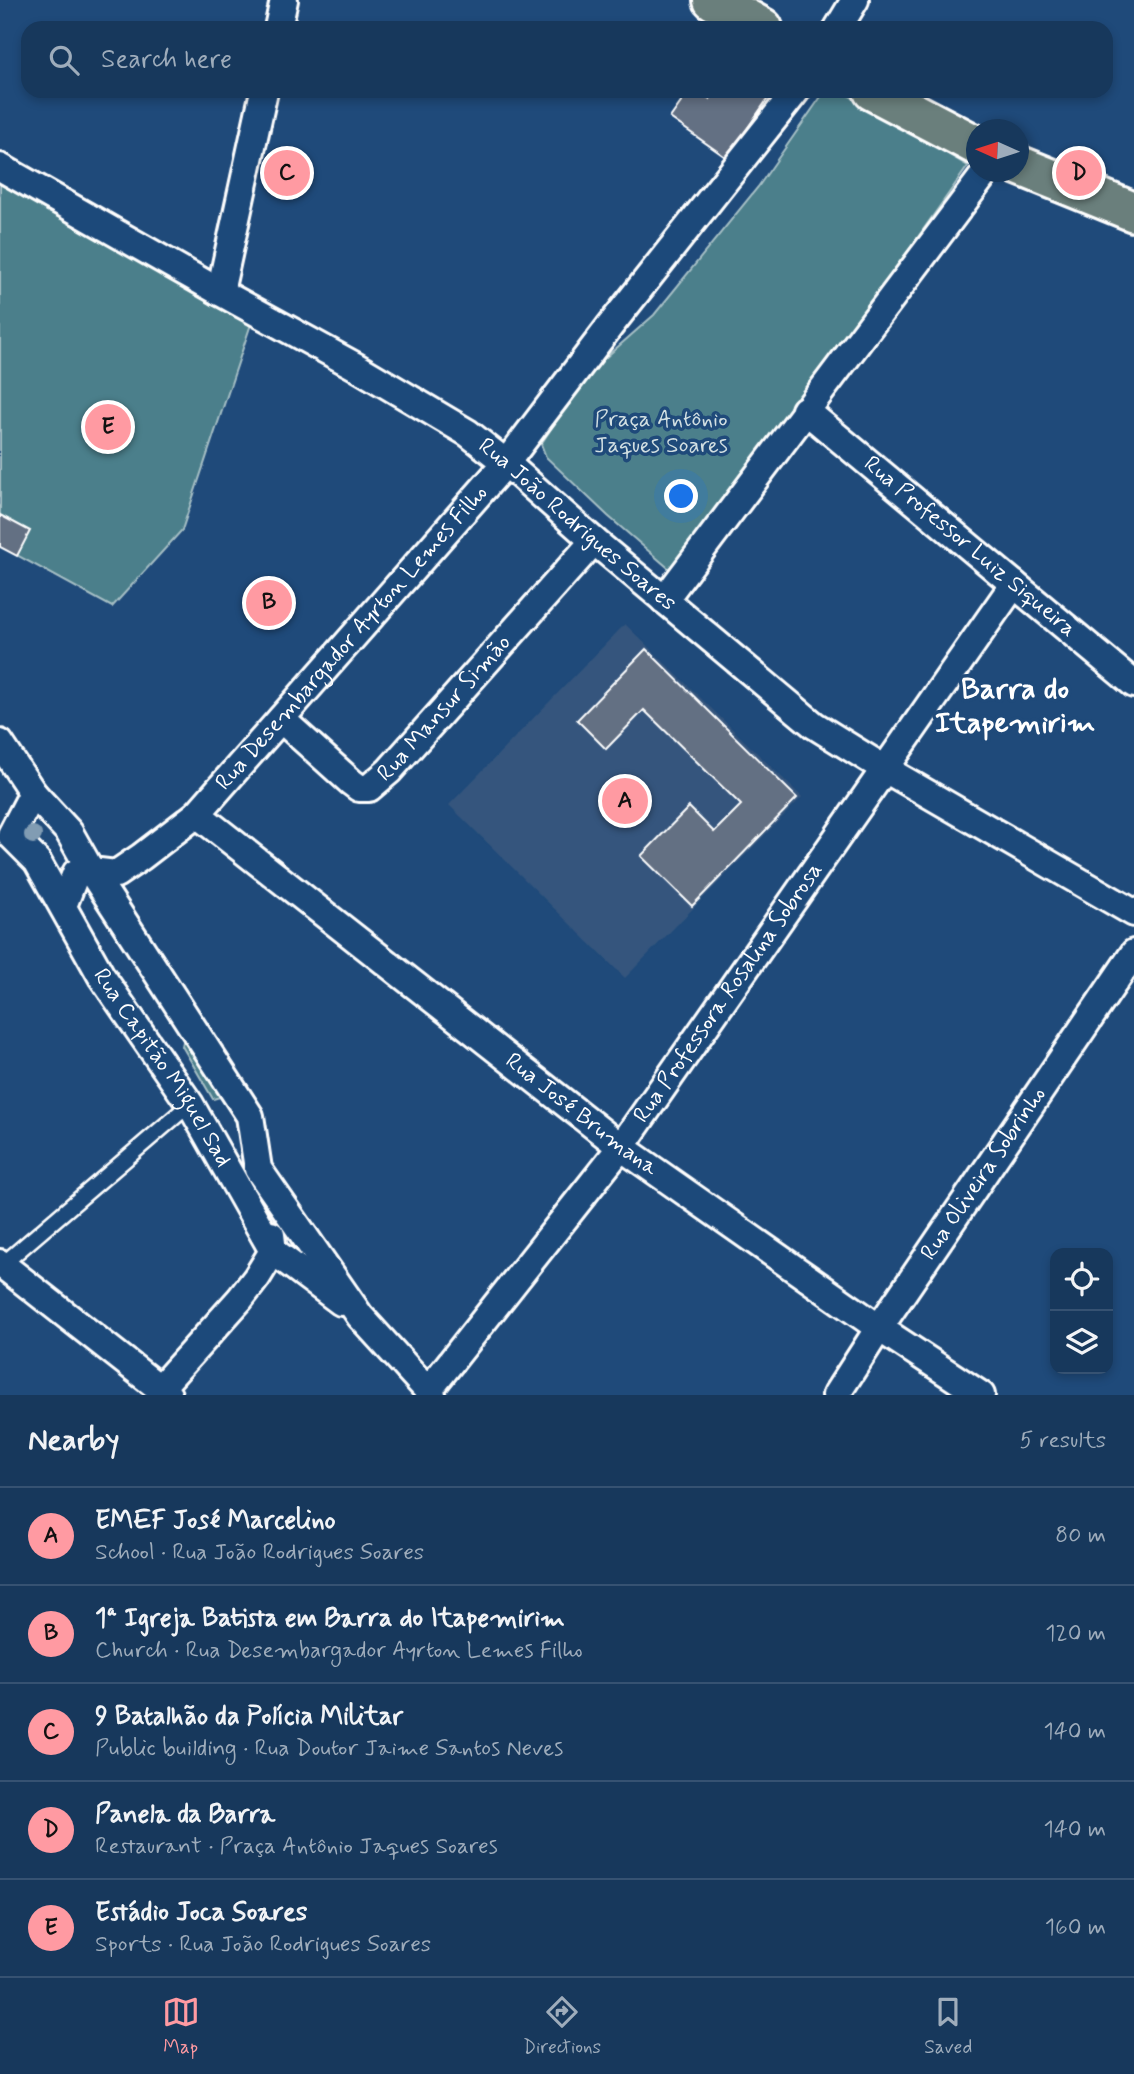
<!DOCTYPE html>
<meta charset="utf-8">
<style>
body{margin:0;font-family:Mynerve,sans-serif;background:#244365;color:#f1f3f6}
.controls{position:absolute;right:21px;bottom:21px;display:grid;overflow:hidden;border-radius:14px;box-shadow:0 4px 10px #0003}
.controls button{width:63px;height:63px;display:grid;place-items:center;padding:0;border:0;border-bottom:2px solid #365272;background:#17385c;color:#f1f3f6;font:35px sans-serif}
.compass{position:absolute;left:966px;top:119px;width:63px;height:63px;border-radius:50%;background:#17385c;box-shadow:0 4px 10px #0003;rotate:273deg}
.you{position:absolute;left:682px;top:497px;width:24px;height:24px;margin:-18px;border:5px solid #fff;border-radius:50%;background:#1a73e8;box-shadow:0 0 0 10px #1a73e833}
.badge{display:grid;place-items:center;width:46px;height:46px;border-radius:50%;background:#ff9aa2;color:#111;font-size:23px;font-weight:700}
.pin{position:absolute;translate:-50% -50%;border:4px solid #fff;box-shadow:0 2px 7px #0006}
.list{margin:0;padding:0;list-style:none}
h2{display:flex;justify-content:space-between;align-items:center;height:91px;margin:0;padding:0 28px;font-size:30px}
h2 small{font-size:23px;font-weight:400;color:#9eacbb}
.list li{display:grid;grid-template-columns:46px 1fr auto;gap:21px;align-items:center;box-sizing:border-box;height:98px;padding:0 28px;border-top:2px solid #365272}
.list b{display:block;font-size:26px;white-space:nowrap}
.list p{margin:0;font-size:23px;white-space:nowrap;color:#9eacbb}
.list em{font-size:23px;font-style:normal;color:#9eacbb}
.icon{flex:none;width:38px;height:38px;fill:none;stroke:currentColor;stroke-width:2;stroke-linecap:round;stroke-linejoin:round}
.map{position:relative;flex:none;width:1134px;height:1395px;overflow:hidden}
.search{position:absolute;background:#17385c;box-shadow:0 4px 10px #0003;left:21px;right:21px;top:21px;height:77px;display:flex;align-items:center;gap:18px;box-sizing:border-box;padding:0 24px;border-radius:21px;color:#9eacbb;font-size:26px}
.sheet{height:581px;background:#17385c}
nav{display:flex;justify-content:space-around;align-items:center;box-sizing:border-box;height:98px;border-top:2px solid #365272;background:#17385c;font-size:19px;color:#9eacbb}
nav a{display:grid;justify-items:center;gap:4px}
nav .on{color:#ff9aa2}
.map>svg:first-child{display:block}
</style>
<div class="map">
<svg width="1134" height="1395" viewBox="0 0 1134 1395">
<rect width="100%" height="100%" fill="#1f4a7a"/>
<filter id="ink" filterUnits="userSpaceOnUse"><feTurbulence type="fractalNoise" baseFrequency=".0143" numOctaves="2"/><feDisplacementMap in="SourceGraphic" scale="14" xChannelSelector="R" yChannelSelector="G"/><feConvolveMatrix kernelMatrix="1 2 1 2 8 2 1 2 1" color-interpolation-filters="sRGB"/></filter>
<g filter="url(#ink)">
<!-- built -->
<path fill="#34557d" d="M 625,624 L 802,797 L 625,978 L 449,805 Z"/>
<!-- green -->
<g fill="#4c7f8b" stroke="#a6bfc5" stroke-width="2">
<path d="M 825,91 L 841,91 L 968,166 L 892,274 L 673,572 L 608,516 L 546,457 L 541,444 L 588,373 L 654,315 L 758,187 Z"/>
<path d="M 0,184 L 251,324 L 182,530 L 112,607 L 0,546 Z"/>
<path d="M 184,1037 L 223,1087 L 220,1097 L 213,1099 L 182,1046 Z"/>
</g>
<!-- building -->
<g fill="#647083" stroke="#fff" stroke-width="2">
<path d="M 689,91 L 699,91 L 710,99 L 716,91 L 773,91 L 727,158 L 670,118 Z"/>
<path d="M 0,515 L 30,531 L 17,556 L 0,547 Z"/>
<path d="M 646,649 L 797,798 L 692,906 L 641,856 L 689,807 L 714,832 L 741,805 L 644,710 L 606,749 L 577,720 Z"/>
</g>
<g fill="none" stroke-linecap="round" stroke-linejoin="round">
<!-- service casing -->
<g stroke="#fff" stroke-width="19">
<path id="service" d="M 2,1265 L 190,1104"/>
</g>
<!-- minor casing -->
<g stroke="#fff" stroke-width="32">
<g id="minor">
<path d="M 278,28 L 284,0"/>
<path d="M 838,28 L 855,0"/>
<path id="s1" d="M 0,167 L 220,292 L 355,366 L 468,433 L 506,463 L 594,541 L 814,725 L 885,769 L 1134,913"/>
<path d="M 220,292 L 264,91"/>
<path id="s2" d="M 805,410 L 1134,684"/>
<path d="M 664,600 L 986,172"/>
<path id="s3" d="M 281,719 L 351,782 L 359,788 L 369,788 L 389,771 L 594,541"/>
<path d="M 0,743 L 33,793 L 69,832 L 91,871 L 250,1116 L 258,1169 L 360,1316 L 432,1395"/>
<path id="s4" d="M 33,793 L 11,835 L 37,861 L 102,977 L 190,1104 L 273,1251 L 341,1302"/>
<path id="s5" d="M 197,814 L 621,1147 L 879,1328 L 981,1395"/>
<path id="s6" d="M 63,906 L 76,873 L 91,871 L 116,874 L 141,857 L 197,814 L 506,463 L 610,326 L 796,91"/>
<path d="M 0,1263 L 168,1395"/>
<path d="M 160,1388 L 240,1299 L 257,1277 L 273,1251 L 271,1235"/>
<path id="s7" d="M 428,1391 L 621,1147 L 1014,584"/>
<path id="s8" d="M 836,1395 L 879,1328 L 1134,953"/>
</g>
</g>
<!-- primary casing -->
<g stroke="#fff" stroke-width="44">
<g id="primary">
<path d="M 713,0 L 763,28"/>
<path d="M 873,91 L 976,145"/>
<path d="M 1018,165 L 1134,212"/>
</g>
</g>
<!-- service -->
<use href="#service" stroke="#1f4a7a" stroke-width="14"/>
<!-- minor -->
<use href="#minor" stroke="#1f4a7a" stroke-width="26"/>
<!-- primary -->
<use href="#primary" stroke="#6b7f7c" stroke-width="38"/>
</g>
<!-- trees -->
<circle fill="#819cb3" cx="33" cy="835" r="9"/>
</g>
<g text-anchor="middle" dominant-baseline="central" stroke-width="7" stroke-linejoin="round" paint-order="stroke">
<!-- park labels -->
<g font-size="23" fill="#d2dfe2" stroke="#1f4a7a">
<text x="661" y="420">Praça Antônio<tspan x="661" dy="26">Jaques Soares</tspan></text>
</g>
<!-- street labels -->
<g font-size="23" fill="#fff" stroke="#1f4a7a">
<text stroke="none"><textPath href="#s1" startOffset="681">Rua João Rodrigues Soares</textPath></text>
<text stroke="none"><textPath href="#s2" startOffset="214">Rua Professor Luiz Siqueira</textPath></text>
<text stroke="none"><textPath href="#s6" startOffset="411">Rua Desembargador Ayrton Lemes Filho</textPath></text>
<text stroke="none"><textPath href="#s3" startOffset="224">Rua Mansur Simão</textPath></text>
<text stroke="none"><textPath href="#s7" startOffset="499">Rua Professora Rosalina Sobrosa</textPath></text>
<text stroke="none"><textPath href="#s4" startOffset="326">Rua Capitão Miguel Sad</textPath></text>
<text stroke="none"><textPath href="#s5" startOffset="488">Rua José Brumana</textPath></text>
<text stroke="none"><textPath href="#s8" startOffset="266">Rua Oliveira Sobrinho</textPath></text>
</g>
<!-- district labels -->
<g font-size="30" font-weight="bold" fill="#fff" stroke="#1f4a7a">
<text x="1015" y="689">Barra do<tspan x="1015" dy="34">Itapemirim</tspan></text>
</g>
</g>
</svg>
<div class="controls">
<button><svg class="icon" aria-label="locate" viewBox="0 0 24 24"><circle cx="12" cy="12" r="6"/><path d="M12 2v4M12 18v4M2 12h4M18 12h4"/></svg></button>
<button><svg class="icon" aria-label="layers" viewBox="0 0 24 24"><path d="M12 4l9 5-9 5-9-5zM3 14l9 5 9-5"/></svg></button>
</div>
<svg class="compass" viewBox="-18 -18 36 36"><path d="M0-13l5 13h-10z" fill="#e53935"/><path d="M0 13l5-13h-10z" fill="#9eacbb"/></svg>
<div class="you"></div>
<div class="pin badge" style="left:625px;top:801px">A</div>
<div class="pin badge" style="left:269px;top:603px">B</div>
<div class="pin badge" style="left:287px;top:173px">C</div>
<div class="pin badge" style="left:1079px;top:173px">D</div>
<div class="pin badge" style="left:108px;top:427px">E</div>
<div class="search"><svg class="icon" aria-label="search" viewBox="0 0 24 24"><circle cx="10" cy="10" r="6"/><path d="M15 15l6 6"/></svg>Search here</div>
</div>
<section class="sheet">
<h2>Nearby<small>5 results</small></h2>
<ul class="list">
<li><span class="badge">A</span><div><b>EMEF José Marcelino</b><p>School · Rua João Rodrigues Soares</p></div><em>80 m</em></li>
<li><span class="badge">B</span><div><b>1ª Igreja Batista em Barra do Itapemirim</b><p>Church · Rua Desembargador Ayrton Lemes Filho</p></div><em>120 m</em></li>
<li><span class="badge">C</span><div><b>9 Batalhão da Polícia Militar</b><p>Public building · Rua Doutor Jaime Santos Neves</p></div><em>140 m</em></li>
<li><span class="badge">D</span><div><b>Panela da Barra</b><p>Restaurant · Praça Antônio Jaques Soares</p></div><em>140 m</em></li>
<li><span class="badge">E</span><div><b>Estádio Joca Soares</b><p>Sports · Rua João Rodrigues Soares</p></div><em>160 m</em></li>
</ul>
</section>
<nav>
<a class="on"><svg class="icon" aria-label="map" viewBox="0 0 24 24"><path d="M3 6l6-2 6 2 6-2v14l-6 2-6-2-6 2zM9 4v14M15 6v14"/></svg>Map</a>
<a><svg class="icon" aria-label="directions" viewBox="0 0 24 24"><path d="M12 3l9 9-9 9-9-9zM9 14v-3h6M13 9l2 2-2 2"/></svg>Directions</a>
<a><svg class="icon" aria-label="saved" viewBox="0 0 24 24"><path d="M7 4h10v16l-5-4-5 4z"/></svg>Saved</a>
</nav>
